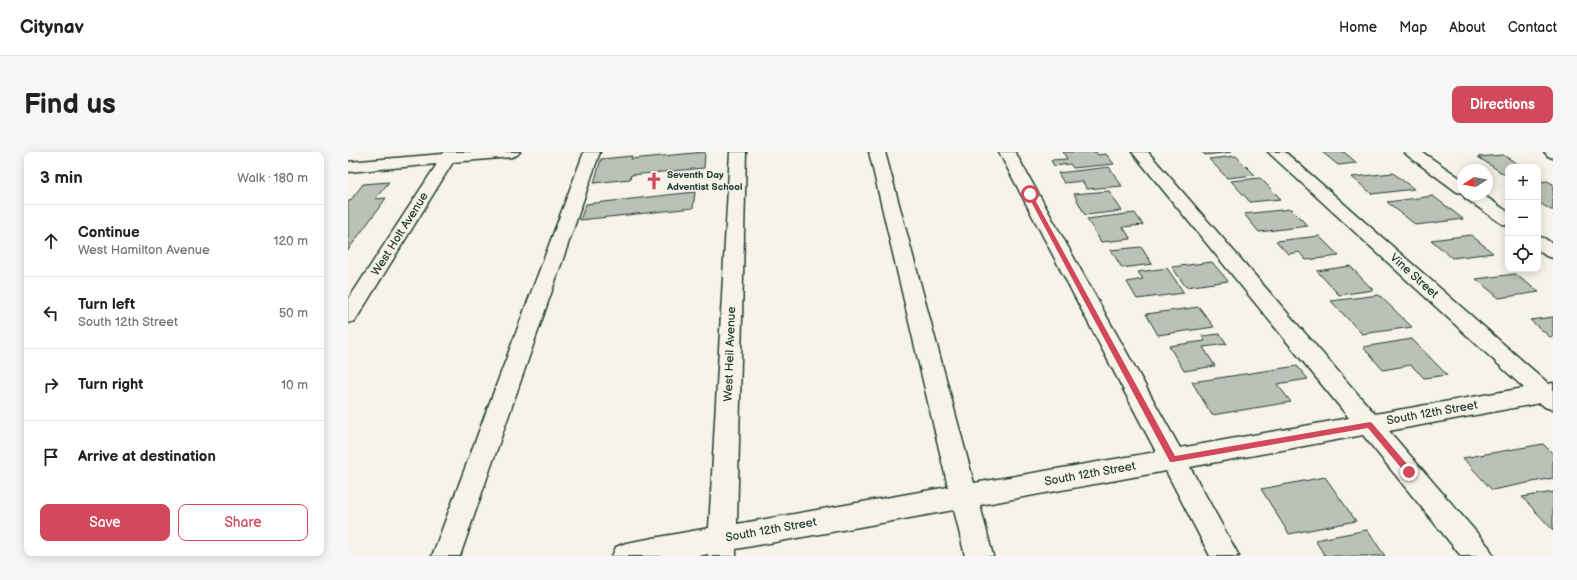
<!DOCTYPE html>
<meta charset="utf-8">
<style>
body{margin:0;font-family:"Balsamiq Sans",sans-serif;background:#f6f6f6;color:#202124}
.controls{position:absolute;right:12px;top:12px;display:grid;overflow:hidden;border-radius:8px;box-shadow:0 2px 10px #0003}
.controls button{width:36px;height:36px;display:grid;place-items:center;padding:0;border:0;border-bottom:1px solid #e0e0e0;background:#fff;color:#202124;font:20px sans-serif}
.compass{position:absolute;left:1109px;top:12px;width:36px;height:36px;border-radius:50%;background:#fff;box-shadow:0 2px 10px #0003;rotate:259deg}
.stop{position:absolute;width:12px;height:12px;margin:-9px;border:3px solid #d1495b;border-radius:50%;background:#fff}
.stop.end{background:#d1495b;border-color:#fff;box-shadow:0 1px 4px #0008}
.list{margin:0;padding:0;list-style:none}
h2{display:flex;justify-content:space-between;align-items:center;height:52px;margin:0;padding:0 16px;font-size:17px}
h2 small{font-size:13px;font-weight:400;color:#757577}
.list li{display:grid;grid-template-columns:26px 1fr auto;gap:12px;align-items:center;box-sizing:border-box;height:72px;padding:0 16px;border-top:1px solid #e0e0e0}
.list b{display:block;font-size:15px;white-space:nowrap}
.list p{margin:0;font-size:13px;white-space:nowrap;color:#757577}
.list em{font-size:13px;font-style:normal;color:#757577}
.actions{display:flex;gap:8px;padding:12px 16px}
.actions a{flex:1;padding:9px 0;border:1px solid #d1495b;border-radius:8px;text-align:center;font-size:14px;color:#d1495b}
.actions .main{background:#d1495b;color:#fff}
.icon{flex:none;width:22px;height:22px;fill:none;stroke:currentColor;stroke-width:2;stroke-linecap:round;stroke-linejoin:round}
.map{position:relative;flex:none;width:1205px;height:404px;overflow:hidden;border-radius:8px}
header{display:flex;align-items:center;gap:24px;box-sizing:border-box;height:56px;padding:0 20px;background:#fff;border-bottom:1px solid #e0e0e0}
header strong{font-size:19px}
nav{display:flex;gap:22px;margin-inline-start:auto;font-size:14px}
.intro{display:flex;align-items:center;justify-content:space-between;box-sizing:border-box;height:96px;padding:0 24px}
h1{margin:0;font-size:28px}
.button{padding:10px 18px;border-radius:8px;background:#d1495b;color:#fff;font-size:14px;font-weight:700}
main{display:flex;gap:24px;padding:0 24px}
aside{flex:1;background:#fff;border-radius:8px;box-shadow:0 2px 10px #0003}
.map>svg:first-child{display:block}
</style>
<header>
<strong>Citynav</strong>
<nav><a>Home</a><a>Map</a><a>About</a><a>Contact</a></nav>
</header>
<div class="intro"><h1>Find us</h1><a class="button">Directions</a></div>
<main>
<aside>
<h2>3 min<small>Walk · 180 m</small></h2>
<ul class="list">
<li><svg class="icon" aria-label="ahead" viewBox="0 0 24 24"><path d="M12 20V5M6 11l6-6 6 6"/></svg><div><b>Continue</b><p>West Hamilton Avenue</p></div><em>120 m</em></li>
<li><svg class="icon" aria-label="left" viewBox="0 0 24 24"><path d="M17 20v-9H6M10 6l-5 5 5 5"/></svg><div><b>Turn left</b><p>South 12th Street</p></div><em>50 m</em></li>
<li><svg class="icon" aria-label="right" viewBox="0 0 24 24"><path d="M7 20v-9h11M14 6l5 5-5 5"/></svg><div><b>Turn right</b></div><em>10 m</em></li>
<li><svg class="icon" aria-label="arrive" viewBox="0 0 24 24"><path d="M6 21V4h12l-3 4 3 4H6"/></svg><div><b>Arrive at destination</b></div></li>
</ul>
<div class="actions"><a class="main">Save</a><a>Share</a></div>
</aside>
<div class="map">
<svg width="1205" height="404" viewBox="0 0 1205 404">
<rect width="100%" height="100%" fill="#f7f3e8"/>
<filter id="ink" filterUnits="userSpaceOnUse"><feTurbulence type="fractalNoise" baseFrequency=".025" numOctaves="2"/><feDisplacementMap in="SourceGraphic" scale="8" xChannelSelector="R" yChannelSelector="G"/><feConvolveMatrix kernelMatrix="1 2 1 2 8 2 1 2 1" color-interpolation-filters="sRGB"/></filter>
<g filter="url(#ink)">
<!-- building -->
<g fill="#bbc1b6" stroke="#1f3d34">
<path d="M 357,0 L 356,16 L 283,23 L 282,27 L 246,31 L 253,7 L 284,4 L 283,7 Z"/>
<path d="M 715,0 L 748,0 L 750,3 L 758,2 L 766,12 L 725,16 L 722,12 L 706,14 L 703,8 L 719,7 Z"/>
<path d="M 854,0 L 884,0 L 857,3 Z"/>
<path d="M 974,0 L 996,0 L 1009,11 L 990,13 Z"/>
<path d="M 1155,3 L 1175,15 L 1160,15 L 1160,25 L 1130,5 Z"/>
<path d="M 888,4 L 907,23 L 879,26 L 861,7 Z"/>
<path d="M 761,15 L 774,34 L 739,37 L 734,29 L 716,31 L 710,21 Z"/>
<path d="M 1045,21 L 1066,37 L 1024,42 L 1004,25 Z"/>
<path d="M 912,26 L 933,47 L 902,50 L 883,29 Z"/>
<path d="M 1199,29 L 1205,32 L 1205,58 L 1203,58 L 1190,50 L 1190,30 Z"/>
<path d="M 41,30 L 27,47 L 38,46 L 0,98 L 0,49 L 2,49 L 15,32 Z"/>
<path d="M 761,39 L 774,59 L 737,63 L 726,42 Z"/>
<path d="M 347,40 L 345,56 L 232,68 L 238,52 Z"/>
<path d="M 1085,44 L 1115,67 L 1068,73 L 1039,50 Z"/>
<path d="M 943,57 L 960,74 L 911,80 L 896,62 Z"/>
<path d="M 787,61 L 795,73 L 775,75 L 783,87 L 753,90 L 739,67 Z"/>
<path d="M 1123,83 L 1145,101 L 1104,106 L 1083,88 Z"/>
<path d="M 971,84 L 991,104 L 958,108 L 951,100 L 940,102 L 928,89 Z"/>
<path d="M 793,95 L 804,112 L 774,116 L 763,98 Z"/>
<path d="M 864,110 L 880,129 L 838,135 L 824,115 Z"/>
<path d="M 1002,114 L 1025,138 L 991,143 L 969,119 Z"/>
<path d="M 819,116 L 836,141 L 789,147 L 779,130 L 795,127 L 790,120 Z"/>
<path d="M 1167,122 L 1191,140 L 1151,146 L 1128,127 Z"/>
<path d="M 1031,143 L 1064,175 L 1014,182 L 983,149 Z"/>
<path d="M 851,155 L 866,175 L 810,183 L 798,162 Z"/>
<path d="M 1205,165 L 1205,184 L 1202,185 L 1182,168 Z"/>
<path d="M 872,182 L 879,192 L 855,195 L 867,214 L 836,219 L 821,194 L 857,189 L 854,184 Z"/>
<path d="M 1064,187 L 1099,223 L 1076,226 L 1063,213 L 1035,218 L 1015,195 Z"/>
<path d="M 949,214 L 960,227 L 929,232 L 943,250 L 864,263 L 844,230 Z"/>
<path d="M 1195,292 L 1205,302 L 1205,326 L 1144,338 L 1115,306 Z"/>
<path d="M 977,325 L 1008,369 L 941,382 L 913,337 Z"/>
<path d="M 1205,340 L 1205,378 L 1174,345 Z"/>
<path d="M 1019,378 L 1037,404 L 977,404 L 967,388 Z"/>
</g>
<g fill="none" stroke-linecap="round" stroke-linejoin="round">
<!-- minor casing -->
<g stroke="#1f3d34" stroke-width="3">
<g id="minor">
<path d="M 96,0 L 172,0 L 169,3 L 164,5 L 105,10 L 7,169 L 0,171 L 0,148 L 89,12 L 0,20 L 0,10 L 95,2 Z"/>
<path d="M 236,0 L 252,0 L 112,404 L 84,404 Z"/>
<path d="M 382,0 L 398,0 L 389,372 L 600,335 L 521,0 L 537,0 L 626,331 L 808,300 L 651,0 L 667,0 L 832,296 L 1001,266 L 784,0 L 800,0 L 1027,262 L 1176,236 L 920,0 L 937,0 L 1201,232 L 1205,231 L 1205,258 L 1197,255 L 1192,251 L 1041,279 L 1141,395 L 1145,404 L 1113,404 L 1015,283 L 842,315 L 891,404 L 862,404 L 818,319 L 632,353 L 645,404 L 617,404 L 606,358 L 388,397 L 388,404 L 360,404 L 360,402 L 351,404 L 264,404 L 268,395 L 278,391 L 361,376 Z"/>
<path d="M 1056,0 L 1074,0 L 1115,28 L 1115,41 L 1109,40 L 1059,3 Z"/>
<path d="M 1196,0 L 1205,0 L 1205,6 L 1200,4 Z"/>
<path d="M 1115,42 L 1134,42 L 1160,60 L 1160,73 L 1154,72 L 1117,46 Z"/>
<path d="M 1190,85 L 1196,86 L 1205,92 L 1205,106 L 1198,104 L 1190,98 Z"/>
</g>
</g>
<!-- minor -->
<use href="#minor" fill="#f7f3e8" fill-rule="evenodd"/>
</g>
</g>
<!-- route -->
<path fill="#d1495b" d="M 682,40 L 684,42 L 827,304 L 1022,270 L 1024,271 L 1064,318 L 1064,323 L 1059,323 L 1020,276 L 825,310 L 822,310 L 679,42 Z"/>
<!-- icons -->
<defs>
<g id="church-bare" transform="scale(1.38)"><path d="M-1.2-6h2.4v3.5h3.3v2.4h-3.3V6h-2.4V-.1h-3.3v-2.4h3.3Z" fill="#d1495b" stroke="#f7f3e8" stroke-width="2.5" paint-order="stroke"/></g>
</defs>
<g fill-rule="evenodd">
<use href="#church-bare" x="306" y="29"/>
</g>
<g text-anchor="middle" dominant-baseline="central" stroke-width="3" stroke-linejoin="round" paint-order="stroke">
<!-- far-poi labels -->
<g font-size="10" font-weight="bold" fill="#1f3d34" stroke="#f7f3e8" text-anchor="start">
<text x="319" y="23">Seventh Day<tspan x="319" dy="12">Adventist School</tspan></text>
</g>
<!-- street labels -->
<g font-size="12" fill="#1f3d34" stroke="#f7f3e8">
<text transform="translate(52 82) rotate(-58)">West Holt Avenue</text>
<text transform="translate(1066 124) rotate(42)">Vine Street</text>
<text transform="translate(382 202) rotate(-88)">West Heil Avenue</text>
<text transform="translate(1084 261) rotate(-10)">South 12th Street</text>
<text transform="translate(742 322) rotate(-10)">South 12th Street</text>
<text transform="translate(423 378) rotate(-10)">South 12th Street</text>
</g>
</g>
</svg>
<div class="controls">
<button>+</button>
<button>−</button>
<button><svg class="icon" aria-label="locate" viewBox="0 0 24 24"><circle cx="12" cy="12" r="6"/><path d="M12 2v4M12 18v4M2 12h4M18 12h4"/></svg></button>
</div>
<svg class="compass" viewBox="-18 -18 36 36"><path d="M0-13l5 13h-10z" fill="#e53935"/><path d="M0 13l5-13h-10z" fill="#757577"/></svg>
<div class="stop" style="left:682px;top:42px"></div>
<div class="stop end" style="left:1061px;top:320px"></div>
</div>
</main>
